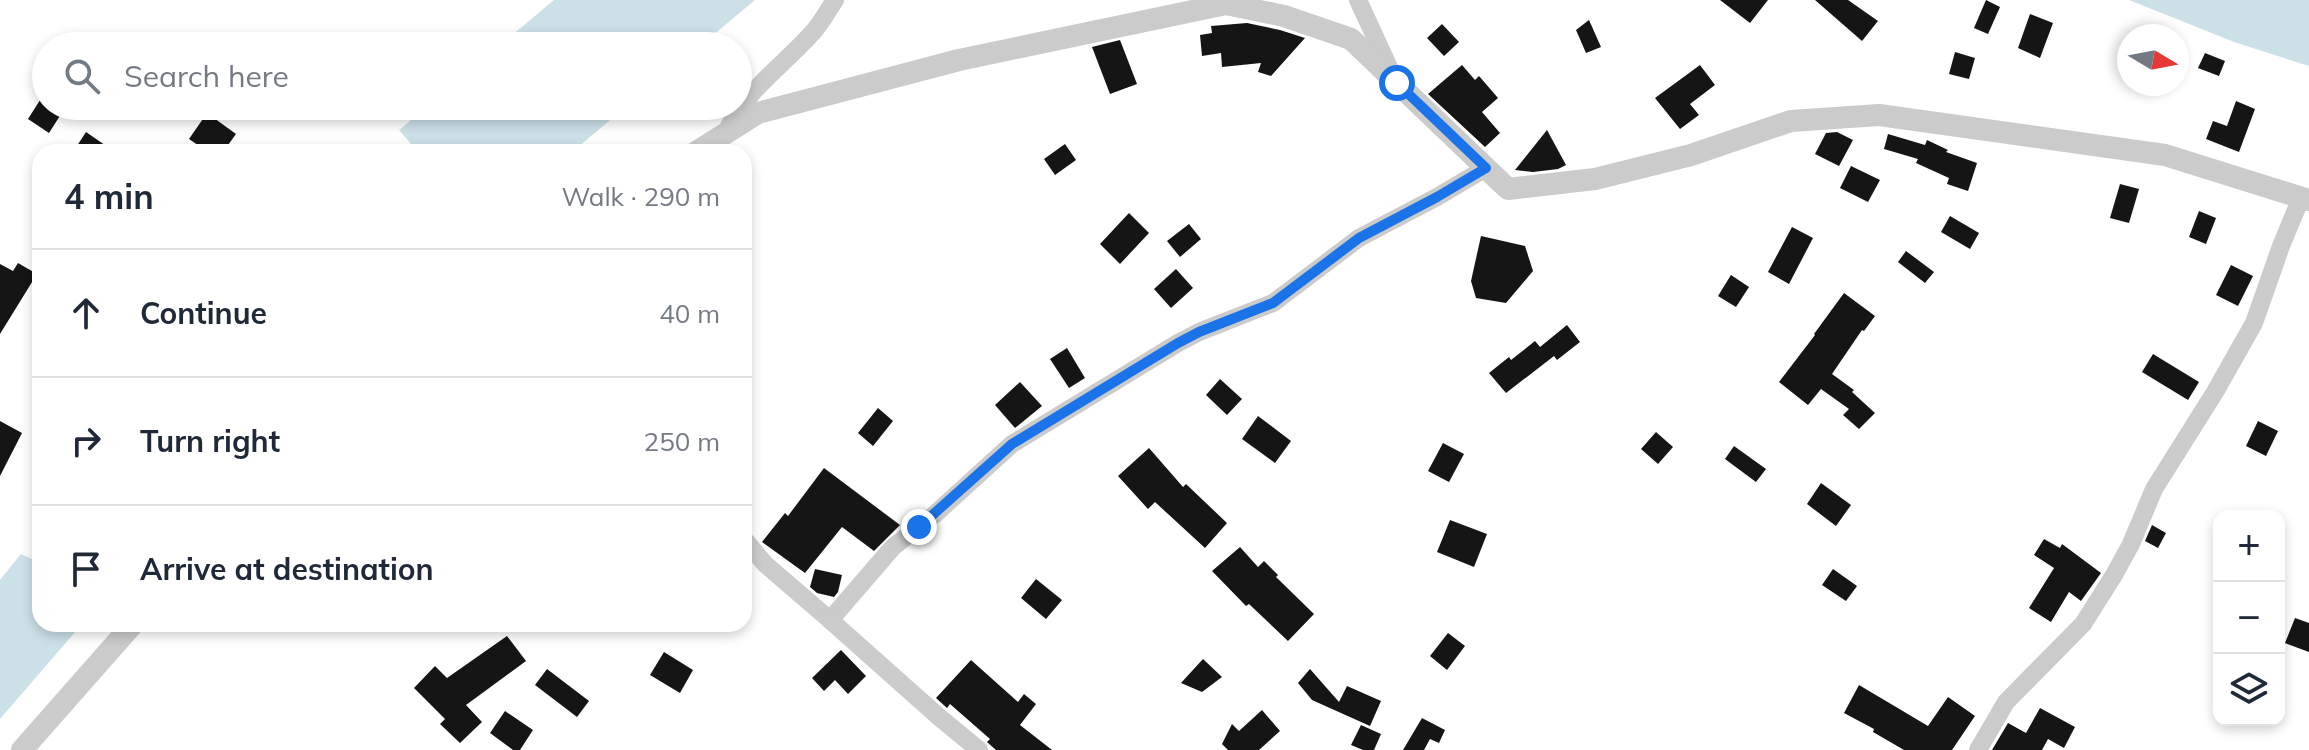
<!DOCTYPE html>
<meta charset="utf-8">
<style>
body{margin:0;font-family:Mulish,sans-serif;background:#f6f6f7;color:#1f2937}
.controls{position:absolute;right:24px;bottom:24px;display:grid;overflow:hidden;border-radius:16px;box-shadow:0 4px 12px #0003}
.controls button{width:72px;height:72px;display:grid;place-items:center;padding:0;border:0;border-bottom:2px solid #e0e1e3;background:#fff;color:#1f2937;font:40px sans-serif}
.compass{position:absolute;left:2117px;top:24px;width:72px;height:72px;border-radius:50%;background:#fff;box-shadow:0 4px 12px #0003;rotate:100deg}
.stop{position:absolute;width:24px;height:24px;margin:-18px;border:6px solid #1a73e8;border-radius:50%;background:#fff}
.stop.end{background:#1a73e8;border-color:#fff;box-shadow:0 2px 8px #0008}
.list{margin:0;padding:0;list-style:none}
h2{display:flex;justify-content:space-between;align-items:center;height:104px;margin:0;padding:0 32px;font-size:34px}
h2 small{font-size:26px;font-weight:400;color:#747a83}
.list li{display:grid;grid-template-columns:52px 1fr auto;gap:24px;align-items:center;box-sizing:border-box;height:128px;padding:0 32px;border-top:2px solid #e0e1e3}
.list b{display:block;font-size:30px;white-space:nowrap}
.list em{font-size:26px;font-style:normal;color:#747a83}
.icon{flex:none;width:44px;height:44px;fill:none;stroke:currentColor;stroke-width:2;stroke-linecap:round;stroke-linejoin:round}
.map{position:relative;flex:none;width:2309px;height:750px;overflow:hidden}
.search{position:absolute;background:#fff;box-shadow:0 4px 12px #0003;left:32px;top:32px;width:720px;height:88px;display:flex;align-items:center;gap:20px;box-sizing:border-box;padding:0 28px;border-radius:44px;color:#747a83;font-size:30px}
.panel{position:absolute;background:#fff;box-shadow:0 4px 12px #0003;left:32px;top:144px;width:720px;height:488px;border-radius:24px}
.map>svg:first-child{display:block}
</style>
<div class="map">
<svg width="2309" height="750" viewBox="0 0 2309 750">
<rect width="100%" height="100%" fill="#fff"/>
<!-- water -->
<g fill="#cce0e8">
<path d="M 554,0 L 755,0 L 700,46 L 499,46 Z"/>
<path d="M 2129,0 L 2309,0 L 2309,66 L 2234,42 Z"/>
<path d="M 428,106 L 627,106 L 572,152 L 418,152 L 399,130 Z"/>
<path d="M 21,554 L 40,563 L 40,624 L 82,624 L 0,719 L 0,580 Z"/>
</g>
<!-- building -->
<g fill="#151515">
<path d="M 1720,0 L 1768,0 L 1750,23 Z"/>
<path d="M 1815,0 L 1848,0 L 1878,21 L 1862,41 Z"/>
<path d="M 1986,0 L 2000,7 L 1988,34 L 1974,28 Z"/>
<path d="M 2030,14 L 2053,23 L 2040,58 L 2018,48 Z"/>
<path d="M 1589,20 L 1601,47 L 1586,53 L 1576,30 Z"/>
<path d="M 1247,23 L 1280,30 L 1305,38 L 1271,76 L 1258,72 L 1261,63 L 1222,67 L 1221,53 L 1202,56 L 1200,35 L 1212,33 L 1211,26 Z"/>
<path d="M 1442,24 L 1459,42 L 1444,56 L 1427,38 Z"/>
<path d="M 1120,40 L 1137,84 L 1110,94 L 1092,47 Z"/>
<path d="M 1955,52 L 1975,58 L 1969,79 L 1949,74 Z"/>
<path d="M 2205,53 L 2225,61 L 2219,76 L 2198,68 Z"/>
<path d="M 1462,65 L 1475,80 L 1479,76 L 1498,98 L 1482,112 L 1500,133 L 1485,147 L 1428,94 Z"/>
<path d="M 1700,65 L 1715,85 L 1690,104 L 1699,115 L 1680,129 L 1655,98 Z"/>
<path d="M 42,97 L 46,100 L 46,106 L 55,106 L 63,111 L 49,133 L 28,119 Z"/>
<path d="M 2236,101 L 2255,109 L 2239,152 L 2206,139 L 2213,121 L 2227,126 Z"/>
<path d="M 207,113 L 236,134 L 223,152 L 208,152 L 189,139 Z"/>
<path d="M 1547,130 L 1566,165 L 1558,169 L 1533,172 L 1515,170 Z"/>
<path d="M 86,132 L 115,152 L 73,152 Z"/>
<path d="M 1837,132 L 1853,140 L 1839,166 L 1815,154 L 1826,133 Z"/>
<path d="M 1888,134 L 1925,145 L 1927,140 L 1948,150 L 1946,152 L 1977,163 L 1968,191 L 1947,184 L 1949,178 L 1916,163 L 1918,159 L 1884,149 Z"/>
<path d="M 1065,144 L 1076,160 L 1055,175 L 1044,159 Z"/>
<path d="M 1851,166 L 1880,180 L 1868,202 L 1840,188 Z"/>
<path d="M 2120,184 L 2139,189 L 2129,223 L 2110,218 Z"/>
<path d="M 2199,211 L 2216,218 L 2206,244 L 2189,237 Z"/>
<path d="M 1129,213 L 1149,233 L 1120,264 L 1100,244 Z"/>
<path d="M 1950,216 L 1979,233 L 1970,249 L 1941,232 Z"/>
<path d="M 1189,224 L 1201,239 L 1180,257 L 1167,241 Z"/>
<path d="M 1792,227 L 1813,238 L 1789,284 L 1768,272 Z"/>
<path d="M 1481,236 L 1525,246 L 1533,271 L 1506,303 L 1476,298 L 1471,281 Z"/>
<path d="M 1906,251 L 1934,272 L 1925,283 L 1898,262 Z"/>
<path d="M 18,263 L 37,274 L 0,334 L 0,264 L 13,271 Z"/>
<path d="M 2231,265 L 2253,276 L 2238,306 L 2216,295 Z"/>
<path d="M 1176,269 L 1193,288 L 1171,308 L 1154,289 Z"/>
<path d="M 1731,275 L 1749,287 L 1736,307 L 1718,296 Z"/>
<path d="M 1844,293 L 1875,316 L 1864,331 L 1862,330 L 1832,374 L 1854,390 L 1852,392 L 1875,413 L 1859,429 L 1843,415 L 1849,409 L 1821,389 L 1808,405 L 1779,382 L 1815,335 L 1814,334 Z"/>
<path d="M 1567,325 L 1580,342 L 1557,360 L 1554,356 L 1506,393 L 1489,373 L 1509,357 L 1511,360 L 1535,341 L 1540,347 Z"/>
<path d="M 1067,348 L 1085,378 L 1069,388 L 1050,359 Z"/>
<path d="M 2153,354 L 2199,382 L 2188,400 L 2142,372 Z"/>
<path d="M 1220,379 L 1242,399 L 1227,415 L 1206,395 Z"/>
<path d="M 1020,382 L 1042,406 L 1015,428 L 995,405 Z"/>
<path d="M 878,408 L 893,421 L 873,446 L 858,433 Z"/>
<path d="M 1258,416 L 1291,441 L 1275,463 L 1242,439 Z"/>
<path d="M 0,421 L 22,433 L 0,476 Z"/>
<path d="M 2258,421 L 2278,431 L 2266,456 L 2246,446 Z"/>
<path d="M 1656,432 L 1673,447 L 1658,464 L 1641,449 Z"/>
<path d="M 1443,443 L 1464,454 L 1449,482 L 1428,471 Z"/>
<path d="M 1734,446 L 1766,469 L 1756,482 L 1725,459 Z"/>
<path d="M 1149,448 L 1183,487 L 1186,484 L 1227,523 L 1205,548 L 1155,502 L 1148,509 L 1118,476 Z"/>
<path d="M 824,468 L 900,525 L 874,551 L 842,527 L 805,573 L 762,542 L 785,513 L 788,516 Z"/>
<path d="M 1821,483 L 1851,505 L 1836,526 L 1807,504 Z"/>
<path d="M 1450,520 L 1487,534 L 1474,567 L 1437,552 Z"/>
<path d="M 2152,525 L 2166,533 L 2158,548 L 2145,541 Z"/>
<path d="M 2044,539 L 2060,548 L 2062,544 L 2101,573 L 2081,601 L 2069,592 L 2051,622 L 2029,608 L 2054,568 L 2034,555 Z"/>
<path d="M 1240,547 L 1258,567 L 1264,561 L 1278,575 L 1276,577 L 1314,614 L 1288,641 L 1249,604 L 1246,606 L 1212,571 Z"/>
<path d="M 815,569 L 842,575 L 838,592 L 834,597 L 817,593 L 810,587 Z"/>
<path d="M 1833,569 L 1857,586 L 1846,601 L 1822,585 Z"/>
<path d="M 1036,579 L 1062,600 L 1046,619 L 1021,598 Z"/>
<path d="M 2295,618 L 2309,623 L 2309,652 L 2285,643 Z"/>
<path d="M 1448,633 L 1465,646 L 1447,670 L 1430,656 Z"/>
<path d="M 507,636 L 526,661 L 466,705 L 482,722 L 460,743 L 440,724 L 445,719 L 414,688 L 435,666 L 447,678 Z"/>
<path d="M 841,650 L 866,676 L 848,694 L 835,680 L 824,691 L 812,678 Z"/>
<path d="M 664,652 L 693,670 L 680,693 L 650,675 Z"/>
<path d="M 1203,659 L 1222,677 L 1202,692 L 1181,683 Z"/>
<path d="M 971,660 L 1018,702 L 1024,694 L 1036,704 L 1020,725 L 1052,750 L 996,750 L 987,742 L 990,739 L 950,704 L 947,708 L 936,698 Z"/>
<path d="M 547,669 L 589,701 L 577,717 L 535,685 Z"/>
<path d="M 1310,669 L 1339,702 L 1347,686 L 1381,701 L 1370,726 L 1312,700 L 1298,683 Z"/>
<path d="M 1859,685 L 1928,726 L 1948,697 L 1975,716 L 1952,750 L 1904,750 L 1873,732 L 1874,729 L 1844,713 Z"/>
<path d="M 2040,708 L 2075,727 L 2064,748 L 2048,739 L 2042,750 L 1992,750 L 2008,723 L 2026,733 Z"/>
<path d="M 1262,710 L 1280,731 L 1259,750 L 1228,750 L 1222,744 L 1232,724 L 1239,731 Z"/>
<path d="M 505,711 L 533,730 L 520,750 L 513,750 L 490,733 Z"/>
<path d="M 1422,718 L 1445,730 L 1439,743 L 1430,739 L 1424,750 L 1403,750 Z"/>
<path d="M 1361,725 L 1381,734 L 1374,750 L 1363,750 L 1351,745 Z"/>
</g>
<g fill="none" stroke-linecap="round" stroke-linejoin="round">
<!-- minor -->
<g stroke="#cbcbcb" stroke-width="18">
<path d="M 1358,0 L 1392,74"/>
<path d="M 725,134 C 748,87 781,68 814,31 C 822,22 828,10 835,0"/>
<path d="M 744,539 L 765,564 L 830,620 L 893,547 L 934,515 L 1012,444 L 1178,343 L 1199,332 L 1273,303 L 1359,238 L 1437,197 L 1486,168"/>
<path d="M 830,620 L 939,717 L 979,750"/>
<path d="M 1978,750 L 2006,702 L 2083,624 L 2114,575 L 2131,544 L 2154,489 L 2215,392 L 2254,323 L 2281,246 L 2301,198"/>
</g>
<!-- tertiary -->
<g stroke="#cbcbcb" stroke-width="22">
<path d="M 696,152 L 758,113 L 959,60 L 1226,4 L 1284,16 L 1351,39 L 1508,189 L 1595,179 L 1691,155 L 1791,121 L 1879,115 L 2165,155 L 2309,200"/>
<path d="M 22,750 L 133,624"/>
</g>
</g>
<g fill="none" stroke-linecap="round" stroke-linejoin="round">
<!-- route -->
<path stroke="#1a73e8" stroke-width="10" d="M 919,527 L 1012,444 L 1178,343 L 1199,332 L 1273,303 L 1359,238 L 1437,197 L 1486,168 L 1397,83"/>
</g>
</svg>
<div class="controls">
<button>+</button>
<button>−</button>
<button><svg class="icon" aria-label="layers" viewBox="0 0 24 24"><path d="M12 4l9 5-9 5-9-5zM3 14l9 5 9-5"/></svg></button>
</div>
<svg class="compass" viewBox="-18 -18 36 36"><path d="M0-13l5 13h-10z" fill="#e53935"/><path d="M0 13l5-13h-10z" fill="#747a83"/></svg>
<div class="stop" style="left:1397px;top:83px"></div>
<div class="stop end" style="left:919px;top:527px"></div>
<div class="search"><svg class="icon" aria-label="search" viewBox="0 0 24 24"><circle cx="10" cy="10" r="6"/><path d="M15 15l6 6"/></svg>Search here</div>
<section class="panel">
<h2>4 min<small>Walk · 290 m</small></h2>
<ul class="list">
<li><svg class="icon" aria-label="ahead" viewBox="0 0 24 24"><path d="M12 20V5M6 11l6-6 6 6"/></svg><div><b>Continue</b></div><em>40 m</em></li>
<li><svg class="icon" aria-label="right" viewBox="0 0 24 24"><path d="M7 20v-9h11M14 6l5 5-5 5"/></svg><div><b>Turn right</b></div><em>250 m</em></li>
<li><svg class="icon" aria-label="arrive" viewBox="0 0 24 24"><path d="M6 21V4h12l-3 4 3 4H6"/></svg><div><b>Arrive at destination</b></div></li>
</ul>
</section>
</div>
